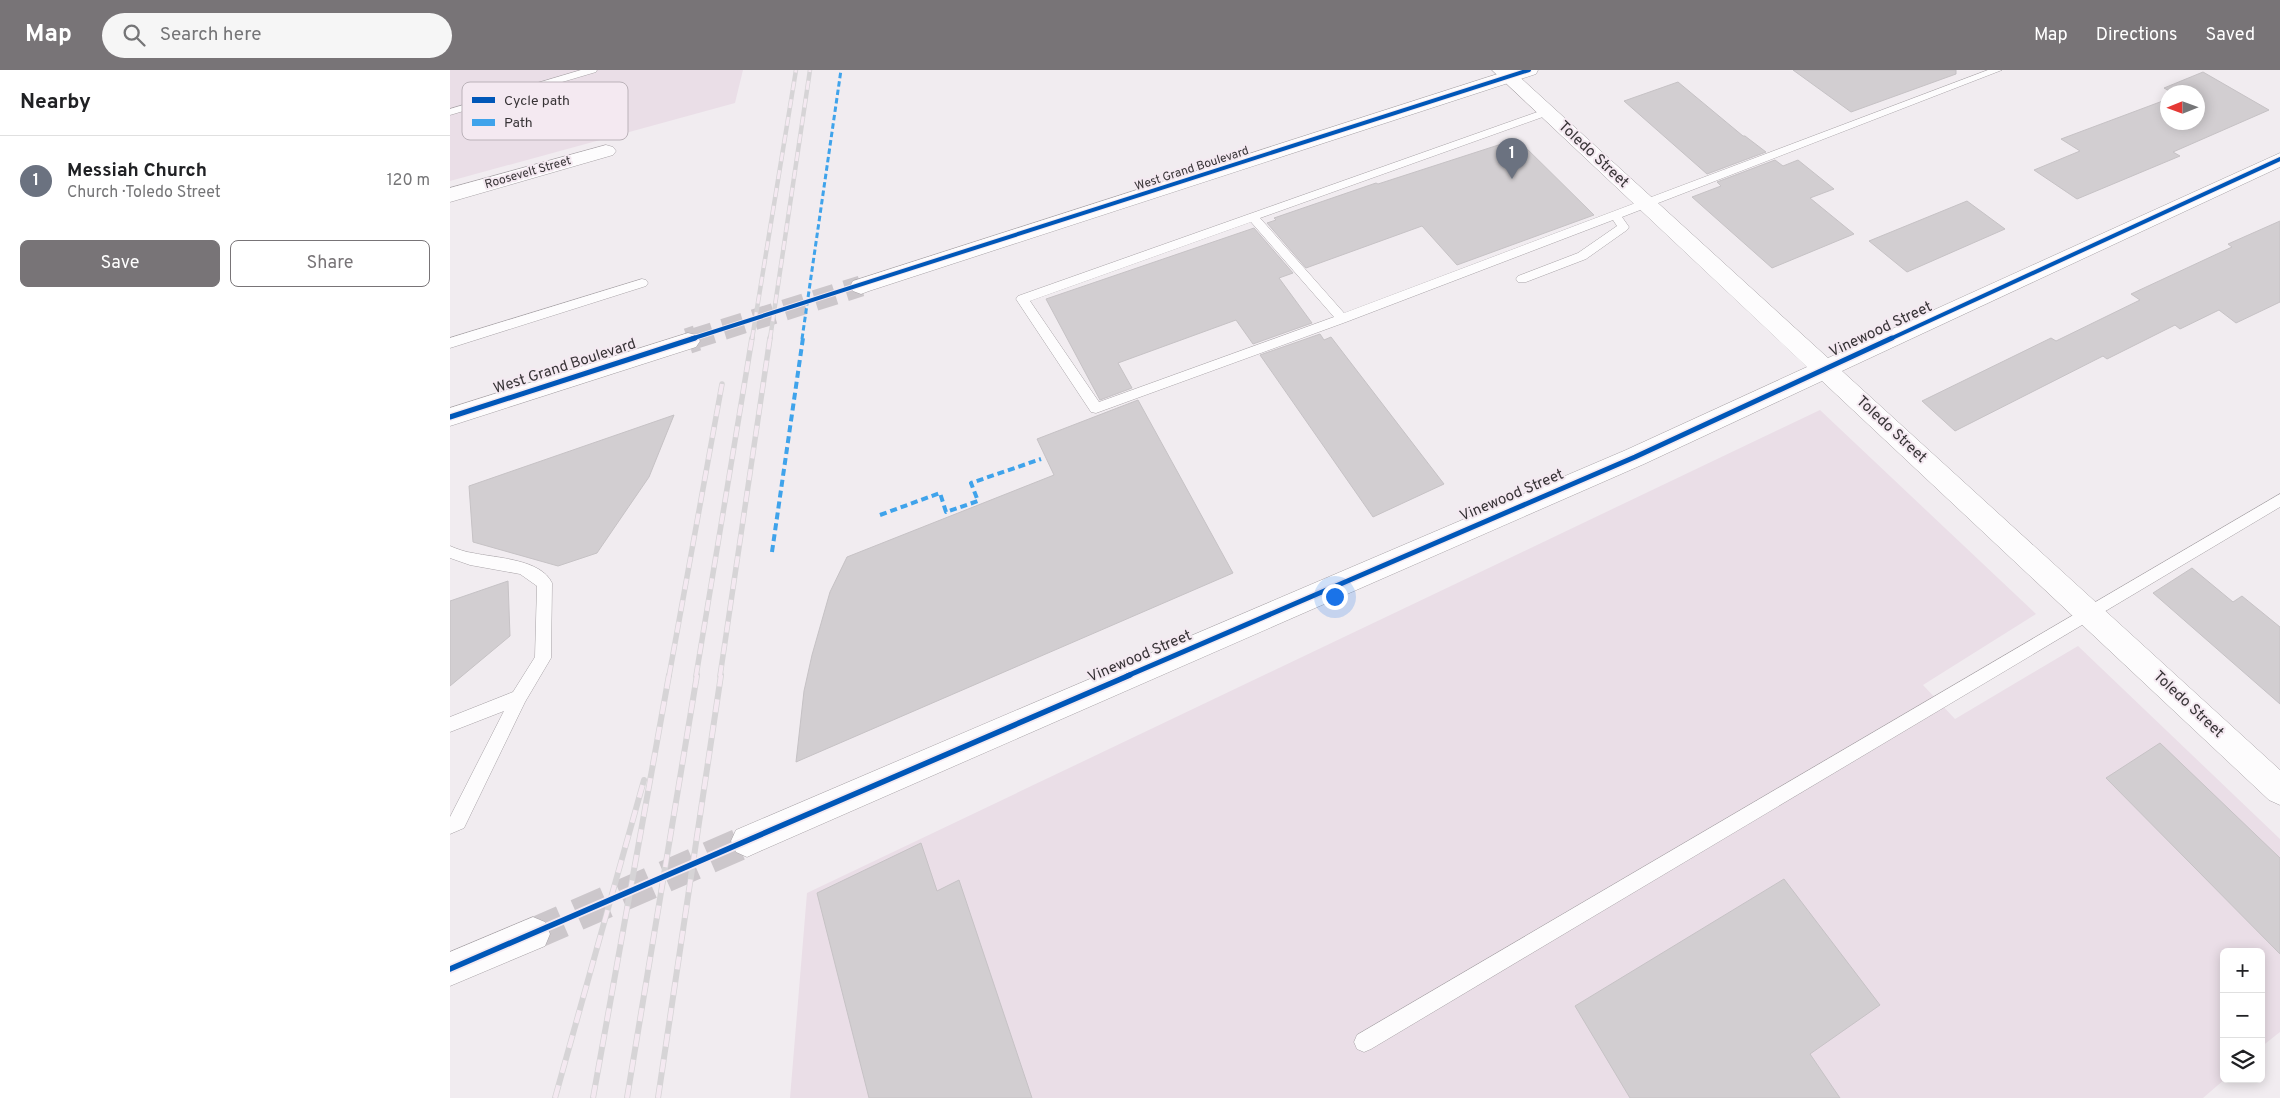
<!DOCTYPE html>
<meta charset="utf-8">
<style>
body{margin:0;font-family:Overpass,sans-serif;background:#f6f6f6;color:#202124}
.controls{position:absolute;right:15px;bottom:15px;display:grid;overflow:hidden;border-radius:8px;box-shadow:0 2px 12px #0003}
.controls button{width:45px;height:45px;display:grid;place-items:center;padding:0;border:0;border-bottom:1px solid #e0e0e0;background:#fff;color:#202124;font:25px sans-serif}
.compass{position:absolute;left:1710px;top:15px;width:45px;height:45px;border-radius:50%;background:#fff;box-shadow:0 2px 12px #0003;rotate:269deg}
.you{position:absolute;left:884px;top:526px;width:18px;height:18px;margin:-12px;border:4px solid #fff;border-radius:50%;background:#1a73e8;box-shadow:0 0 0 8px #1a73e833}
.badge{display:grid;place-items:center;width:32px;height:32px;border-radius:50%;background:#787477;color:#fff;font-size:16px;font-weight:700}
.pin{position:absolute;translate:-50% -41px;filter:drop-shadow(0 1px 2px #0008)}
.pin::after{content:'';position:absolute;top:26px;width:18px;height:15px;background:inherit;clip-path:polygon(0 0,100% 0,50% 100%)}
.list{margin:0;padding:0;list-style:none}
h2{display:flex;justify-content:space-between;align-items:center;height:65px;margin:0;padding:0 20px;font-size:21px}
h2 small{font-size:16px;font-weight:400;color:#757577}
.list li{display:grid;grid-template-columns:32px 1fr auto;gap:15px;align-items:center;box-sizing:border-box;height:90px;padding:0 20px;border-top:1px solid #e0e0e0}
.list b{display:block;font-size:19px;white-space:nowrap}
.list p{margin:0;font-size:16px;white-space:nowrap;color:#757577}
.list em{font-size:16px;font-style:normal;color:#757577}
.actions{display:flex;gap:10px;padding:15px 20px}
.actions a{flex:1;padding:11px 0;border:1px solid #787477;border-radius:8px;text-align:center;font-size:18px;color:#787477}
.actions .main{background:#787477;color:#fff}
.icon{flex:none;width:28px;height:28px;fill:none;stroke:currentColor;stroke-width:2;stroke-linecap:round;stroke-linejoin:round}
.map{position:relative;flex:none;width:1830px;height:1028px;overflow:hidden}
header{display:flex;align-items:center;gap:30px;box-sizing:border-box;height:70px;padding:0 25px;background:#787477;color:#fff}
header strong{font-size:24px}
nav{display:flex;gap:28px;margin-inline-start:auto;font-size:18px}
.search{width:350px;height:45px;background:#f6f6f6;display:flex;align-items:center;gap:12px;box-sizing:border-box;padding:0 18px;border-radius:28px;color:#757577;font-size:19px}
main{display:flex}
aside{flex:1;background:#fff}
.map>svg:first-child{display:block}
</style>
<header>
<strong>Map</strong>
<div class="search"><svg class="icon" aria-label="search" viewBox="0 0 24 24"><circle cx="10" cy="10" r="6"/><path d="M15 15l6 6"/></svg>Search here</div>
<nav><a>Map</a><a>Directions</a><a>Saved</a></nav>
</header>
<main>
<aside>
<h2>Nearby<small></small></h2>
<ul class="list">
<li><span class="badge" style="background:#6b7280">1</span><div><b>Messiah Church</b><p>Church · Toledo Street</p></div><em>120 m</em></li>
</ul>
<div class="actions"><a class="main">Save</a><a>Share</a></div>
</aside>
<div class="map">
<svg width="1830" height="1028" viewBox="0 0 1830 1028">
<rect width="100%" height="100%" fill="#f1ecf0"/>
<!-- built -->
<g fill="#eadee7">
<path d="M 0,0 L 293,0 L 285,33 L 0,111 Z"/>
<path d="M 1370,340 L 1586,544 L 1473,615 L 1505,649 L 1628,576 L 1830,769 L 1830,962 L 1811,977 L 1811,882 L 1774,882 L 1775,1009 L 1753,1028 L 340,1028 L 357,823 Z"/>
</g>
<!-- building -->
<g fill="#d2ced1" stroke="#c6c2c5">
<path d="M 1343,0 L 1506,0 L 1506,4 L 1401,42 Z"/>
<path d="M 1753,2 L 1819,40 L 1723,82 L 1730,86 L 1627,129 L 1584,100 L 1630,81 L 1611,69 L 1718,29 L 1718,52 L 1748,52 L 1748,22 L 1721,22 L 1714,18 Z"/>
<path d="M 1228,12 L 1293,66 L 1295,66 L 1316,82 L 1257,104 L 1174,31 Z"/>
<path d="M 1067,69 L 1144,145 L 1007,195 L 972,156 L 856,198 L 817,153 L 826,150 L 824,148 L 926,113 L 928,114 Z"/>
<path d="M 1325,90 L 1333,96 L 1348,90 L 1384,119 L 1360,128 L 1404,164 L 1322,198 L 1242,127 L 1271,116 L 1267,112 Z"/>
<path d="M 1517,131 L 1555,159 L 1457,202 L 1419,171 Z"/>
<path d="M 1830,151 L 1830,232 L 1786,253 L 1769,240 L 1730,259 L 1725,255 L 1657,289 L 1653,286 L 1505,361 L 1472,331 L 1601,268 L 1606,271 L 1690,230 L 1681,224 L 1782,177 L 1778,174 Z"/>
<path d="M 804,158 L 843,203 L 829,208 L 862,253 L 803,274 L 786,250 L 668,293 L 682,318 L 650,330 L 596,229 Z"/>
<path d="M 870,264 L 874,270 L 881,267 L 994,414 L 923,447 L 810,285 Z"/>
<path d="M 688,330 L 783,503 L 346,692 L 354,621 L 362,585 L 380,522 L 397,487 L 604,405 L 587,369 Z"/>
<path d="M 224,345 L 199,407 L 147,483 L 108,496 L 23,472 L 19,416 Z"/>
<path d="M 1742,498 L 1783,532 L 1792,526 L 1830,557 L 1830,634 L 1703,523 Z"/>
<path d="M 58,511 L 60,566 L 0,616 L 0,531 Z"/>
<path d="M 1710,673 L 1830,788 L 1830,884 L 1656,708 Z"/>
<path d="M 471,773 L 487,821 L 509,810 L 582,1028 L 419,1028 L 367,823 Z"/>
<path d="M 1334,809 L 1430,935 L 1360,984 L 1390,1028 L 1180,1028 L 1125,936 Z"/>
</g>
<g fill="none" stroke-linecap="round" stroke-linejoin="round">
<!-- street-tunnel -->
<path stroke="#ccc7cb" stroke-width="32" stroke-dasharray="32 16" stroke-linecap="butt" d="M 83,864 L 297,771"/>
<!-- secondary-tunnel-far1 -->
<path stroke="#ccc7cb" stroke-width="21" stroke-dasharray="21 11" stroke-linecap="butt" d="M 243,269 L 411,216"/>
<!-- secondary-tunnel -->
<path stroke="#ccc7cb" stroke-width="26" stroke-dasharray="26 13" stroke-linecap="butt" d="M 238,271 L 247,268"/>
<!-- lane casing -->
<g stroke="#a8a3a7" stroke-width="1">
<g id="lane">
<path d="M 131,0 L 147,0 L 146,2 L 0,45 L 0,39 Z"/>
<path d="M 1538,0 L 1552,0 L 1172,147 L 1179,157 L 1177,160 L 1136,189 L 1076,212 L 1068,212 L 1066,209 L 1068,206 L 1128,183 L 1167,156 L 1163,150 L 896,252 L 646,343 L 641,342 L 566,229 L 568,226 L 1093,40 L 1101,40 L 1101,44 L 810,148 L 894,243 ZM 801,152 L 884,247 L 649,332 L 580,231 Z"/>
<path d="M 192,209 L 196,210 L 198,213 L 196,216 L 0,278 L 0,268 Z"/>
<path d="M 1830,424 L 1830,437 L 921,979 L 914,982 L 907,979 L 904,972 L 907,965 Z"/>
<path d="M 0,476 C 7,479 15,482 23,483 C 46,488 91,489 102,513 L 101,588 L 75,632 L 14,758 L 0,764 L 0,747 L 54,641 L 0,662 L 0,647 L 63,622 L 85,587 L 87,516 L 70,504 L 20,495 L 0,488 Z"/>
</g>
</g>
<!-- street casing -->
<g stroke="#a8a3a7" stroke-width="1">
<g id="street">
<path d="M 1042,0 L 1062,0 L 1378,288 L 1830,83 L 1830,97 L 1392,301 L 1830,700 L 1830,735 L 1819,730 L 1372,311 L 1194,394 L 308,782 L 297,787 L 286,782 L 281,771 L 286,760 L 1176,380 L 1357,297 Z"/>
<path d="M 156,75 L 163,77 L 166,81 L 163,85 L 0,132 L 0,118 Z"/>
<path d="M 83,847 L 95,852 L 100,864 L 95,876 L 0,916 L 0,882 Z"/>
</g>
</g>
<!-- secondary casing -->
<g stroke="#a8a3a7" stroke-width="1">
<g id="secondary">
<path d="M 1060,0 L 1088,0 L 1086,4 L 419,221 L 411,224 L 403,221 L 400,216 L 403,211 Z"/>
<path d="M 238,263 L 246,265 L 250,271 L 246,277 L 0,356 L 0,338 Z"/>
</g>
</g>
<!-- lane -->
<use href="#lane" fill="#fdfcfd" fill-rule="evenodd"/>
<!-- street -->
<use href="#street" fill="#fdfcfd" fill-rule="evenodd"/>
<!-- secondary -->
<use href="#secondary" fill="#fdfcfd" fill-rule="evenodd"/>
<!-- rail-far2 casing -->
<g stroke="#d6d4d6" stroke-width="4.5">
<g id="rail-far2">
<path d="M 302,269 L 346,0"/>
<path d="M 320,269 L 360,0"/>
</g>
</g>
<!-- rail-far1 casing -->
<g stroke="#d6d4d6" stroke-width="5.5">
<g id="rail-far1">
<path d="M 219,606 L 272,314"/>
<path d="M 246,606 L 302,268"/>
<path d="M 270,606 L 320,268"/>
</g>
</g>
<!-- rail casing -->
<g stroke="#d6d4d6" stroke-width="6">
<g id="rail">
<path d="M 105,1028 L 194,710"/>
<path d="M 143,1028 L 219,605"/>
<path d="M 177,1028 L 247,605"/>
<path d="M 208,1028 L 271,605"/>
</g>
</g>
<!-- rail-far2 -->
<use href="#rail-far2" stroke="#f4e9f1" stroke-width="3" stroke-dasharray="9" stroke-linecap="butt"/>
<!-- rail-far1 -->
<use href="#rail-far1" stroke="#f4e9f1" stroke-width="4" stroke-dasharray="11" stroke-linecap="butt"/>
<!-- rail -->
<use href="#rail" stroke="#f4e9f1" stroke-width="4.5" stroke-dasharray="13" stroke-linecap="butt"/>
<!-- quiet-far1 -->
<path stroke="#3fa3eb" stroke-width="3" stroke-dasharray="5.5 3" stroke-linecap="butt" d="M 352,269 L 391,0"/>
<!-- quiet -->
<g stroke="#3fa3eb" stroke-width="4" stroke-dasharray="7 4" stroke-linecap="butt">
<path d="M 430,445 L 490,423 L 496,442 L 528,431 L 521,413 L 591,389"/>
<path d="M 322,482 L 353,268"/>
</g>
<!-- cycleway-far2 casing -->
<g stroke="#f4e9f1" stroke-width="6">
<g id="cycleway-far2">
<path d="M 241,269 L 1079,0"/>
<path d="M 1440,269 L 1830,89"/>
</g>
</g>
<!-- cycleway-far1 casing -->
<g stroke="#f4e9f1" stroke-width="8">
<g id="cycleway-far1">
<path d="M 0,347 L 245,268"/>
<path d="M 677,606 L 1185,387 L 1442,268"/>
</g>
</g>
<!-- cycleway casing -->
<g stroke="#f4e9f1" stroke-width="9">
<path id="cycleway" d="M 0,899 L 680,605"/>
</g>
<!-- cycleway-far2 -->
<use href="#cycleway-far2" stroke="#0057b8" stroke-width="4"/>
<!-- cycleway-far1 -->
<use href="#cycleway-far1" stroke="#0057b8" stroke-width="5"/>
<!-- cycleway -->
<use href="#cycleway" stroke="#0057b8" stroke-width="5.5"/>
</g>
<g text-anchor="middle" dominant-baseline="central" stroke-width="4" stroke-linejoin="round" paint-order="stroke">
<!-- far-street labels -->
<g font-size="12" fill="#373336" stroke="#f4e9f1">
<text transform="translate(742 99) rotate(-18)">West Grand Boulevard</text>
<text transform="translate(78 103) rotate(-16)">Roosevelt Street</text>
</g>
<!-- street labels -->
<g font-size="15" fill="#373336" stroke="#f4e9f1">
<text transform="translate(1143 85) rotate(43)">Toledo Street</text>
<text transform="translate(1431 260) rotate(-25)">Vinewood Street</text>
<text transform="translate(115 297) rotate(-18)">West Grand Boulevard</text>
<text transform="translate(1441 360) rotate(43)">Toledo Street</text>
<text transform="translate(1062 426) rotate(-23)">Vinewood Street</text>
<text transform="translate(690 587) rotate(-23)">Vinewood Street</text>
<text transform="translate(1738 635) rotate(43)">Toledo Street</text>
</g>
</g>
<!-- legend -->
<rect x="12" y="12" width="166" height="58" rx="8" fill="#f4e9f1" stroke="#bbb2b9" stroke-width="1"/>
<rect x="22" y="27" width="23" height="6" fill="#0057b8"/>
<rect x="22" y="49" width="23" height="7" fill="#3fa3eb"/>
<g font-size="14" fill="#373336">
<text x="54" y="35">Cycle path</text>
<text x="54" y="57">Path</text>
</g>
</svg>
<div class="controls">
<button>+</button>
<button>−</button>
<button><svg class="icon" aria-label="layers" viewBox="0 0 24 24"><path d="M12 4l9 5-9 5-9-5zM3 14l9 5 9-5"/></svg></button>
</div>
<svg class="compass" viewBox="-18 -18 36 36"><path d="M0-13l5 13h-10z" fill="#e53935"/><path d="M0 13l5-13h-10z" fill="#757577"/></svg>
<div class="you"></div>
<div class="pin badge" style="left:1062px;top:109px;background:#6b7280">1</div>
</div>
</main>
